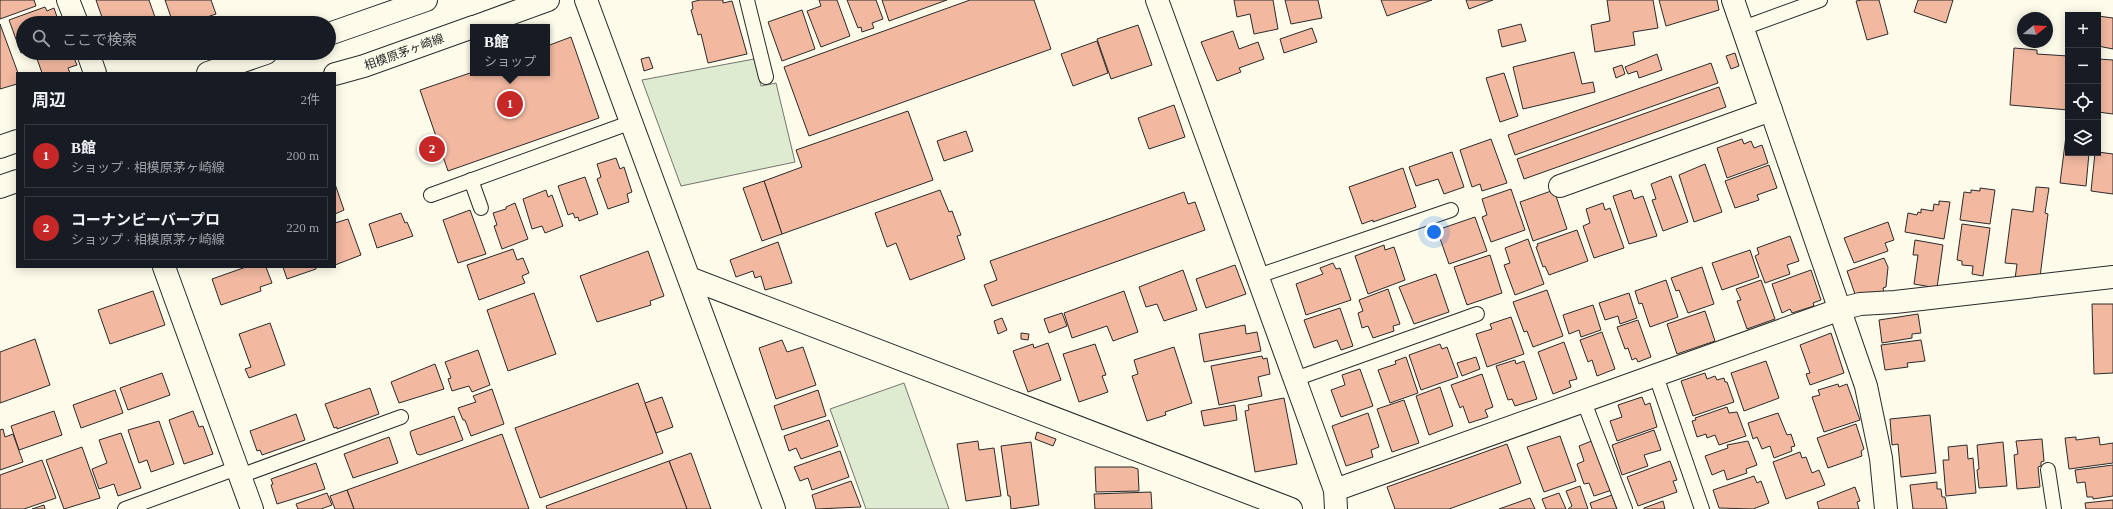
<!DOCTYPE html>
<html lang="ja">
<meta charset="utf-8">
<style>
body{margin:0;font-family:"Times New Roman","Noto Sans JP",serif;background:#20242c;color:#f1f3f6}
.controls{position:absolute;right:12px;top:12px;display:grid;overflow:hidden;border-radius:0px;box-shadow:0 2px 10px #0003}
.controls button{width:36px;height:36px;display:grid;place-items:center;padding:0;border:0;border-bottom:1px solid #363941;background:#171b24;color:#f1f3f6;font:20px sans-serif}
.compass{position:absolute;left:2017px;top:12px;width:36px;height:36px;border-radius:50%;background:#171b24;box-shadow:0 2px 10px #0003;rotate:72deg}
.you{position:absolute;left:1434px;top:232px;width:14px;height:14px;margin:-10px;border:3px solid #fff;border-radius:50%;background:#1a73e8;box-shadow:0 0 0 6px #1a73e833}
.badge{display:grid;place-items:center;width:26px;height:26px;border-radius:50%;background:#c62828;color:#fff;font-size:13px;font-weight:700}
.pin{position:absolute;translate:-50% -50%;border:2px solid #fff;box-shadow:0 1px 4px #0006}
.popup{position:absolute;left:470px;top:24px;width:80px;height:52px;box-sizing:border-box;display:grid;place-content:center;border-radius:0px;background:#171b24;filter:drop-shadow(0 1px 3px #0005);font-size:13px;white-space:nowrap;color:#9ea1a6}
.popup b{font-size:15px;color:#f1f3f6}
.popup::after{content:'';position:absolute;left:50%;top:100%;margin-left:-8px;border:8px solid transparent;border-top-color:#171b24}
.list{margin:0;padding:0;list-style:none}
h2{display:flex;justify-content:space-between;align-items:center;height:52px;margin:0;padding:0 16px;font-size:17px}
h2 small{font-size:13px;font-weight:400;color:#9ea1a6}
.list li{display:grid;grid-template-columns:26px 1fr auto;gap:12px;align-items:center;box-sizing:border-box;height:64px;margin:0 8px 8px;padding:0 8px;border:1px solid #363941;border-radius:0px}
.list b{display:block;font-size:15px;white-space:nowrap}
.list p{margin:0;font-size:13px;white-space:nowrap;color:#9ea1a6}
.list em{font-size:13px;font-style:normal;color:#9ea1a6}
.icon{flex:none;width:22px;height:22px;fill:none;stroke:currentColor;stroke-width:2;stroke-linecap:round;stroke-linejoin:round}
.map{position:relative;flex:none;width:2113px;height:509px;overflow:hidden}
.search{position:absolute;background:#171b24;box-shadow:0 2px 10px #0003;left:16px;top:16px;width:320px;height:44px;display:flex;align-items:center;gap:10px;box-sizing:border-box;padding:0 14px;border-radius:22px;color:#9ea1a6;font-size:15px}
.panel{position:absolute;background:#171b24;box-shadow:0 2px 10px #0003;left:16px;top:72px;width:320px;height:196px;border-radius:0px}
.map>svg:first-child{display:block}
</style>
<div class="map">
<svg width="2113" height="509" viewBox="0 0 2113 509">
<rect width="100%" height="100%" fill="#fdfbea"/>
<!-- green -->
<g fill="#deebd1" stroke="#74746e">
<path d="M 754,59 L 761,86 L 776,83 L 795,162 L 681,186 L 642,80 Z"/>
<path d="M 904,383 L 949,509 L 866,509 L 830,409 Z"/>
</g>
<!-- building -->
<g fill="#f2b8a0" stroke="#2b2b2b">
<path d="M 0,0 L 34,0 L 36,6 L 0,19 Z"/>
<path d="M 96,0 L 149,0 L 157,23 L 104,23 Z"/>
<path d="M 165,0 L 211,0 L 216,14 L 189,23 L 173,23 Z"/>
<path d="M 700,0 L 723,0 L 723,3 L 732,1 L 747,54 L 708,63 L 701,34 L 698,35 L 691,10 L 693,9 L 692,2 Z"/>
<path d="M 819,0 L 837,0 L 850,36 L 821,47 L 807,11 L 821,6 Z"/>
<path d="M 847,0 L 876,0 L 883,19 L 872,23 L 874,28 L 862,32 L 861,27 L 858,28 Z"/>
<path d="M 882,0 L 947,0 L 889,21 Z"/>
<path d="M 970,0 L 1034,0 L 1051,49 L 809,136 L 784,67 Z"/>
<path d="M 1234,0 L 1273,0 L 1278,29 L 1254,34 L 1250,14 L 1237,17 Z"/>
<path d="M 1285,0 L 1318,0 L 1322,18 L 1291,24 Z"/>
<path d="M 1381,0 L 1432,0 L 1387,16 Z"/>
<path d="M 1466,0 L 1493,0 L 1469,9 Z"/>
<path d="M 1607,0 L 1653,0 L 1658,28 L 1633,32 L 1635,45 L 1595,52 L 1591,25 L 1610,21 Z"/>
<path d="M 1659,0 L 1717,0 L 1719,10 L 1666,26 Z"/>
<path d="M 1862,0 L 1879,0 L 1888,34 L 1867,40 L 1856,1 Z"/>
<path d="M 1918,0 L 1953,0 L 1946,23 L 1914,12 Z"/>
<path d="M 45,7 L 47,11 L 54,8 L 59,23 L 23,23 L 23,52 L 21,53 L 9,20 Z"/>
<path d="M 802,10 L 815,49 L 782,61 L 768,22 Z"/>
<path d="M 2098,16 L 2113,18 L 2113,49 L 2098,46 Z"/>
<path d="M 0,24 L 18,73 L 17,84 L 0,89 Z"/>
<path d="M 1521,24 L 1526,41 L 1502,47 L 1498,30 Z"/>
<path d="M 1138,25 L 1152,65 L 1111,79 L 1097,39 Z"/>
<path d="M 1312,28 L 1317,42 L 1284,53 L 1280,39 Z"/>
<path d="M 1233,31 L 1239,49 L 1258,42 L 1264,59 L 1239,68 L 1241,72 L 1217,81 L 1201,42 Z"/>
<path d="M 571,37 L 599,118 L 448,171 L 420,90 L 473,72 L 547,73 L 547,46 Z"/>
<path d="M 1097,41 L 1108,73 L 1073,86 L 1061,54 Z"/>
<path d="M 2014,48 L 2037,50 L 2037,54 L 2068,56 L 2068,110 L 2010,105 Z"/>
<path d="M 1574,52 L 1582,84 L 1593,82 L 1595,92 L 1523,109 L 1513,67 Z"/>
<path d="M 35,53 L 72,53 L 77,65 L 68,68 L 70,73 L 42,73 Z"/>
<path d="M 1735,53 L 1739,66 L 1731,69 L 1726,56 Z"/>
<path d="M 1657,54 L 1662,70 L 1639,78 L 1637,71 L 1628,74 L 1625,67 Z"/>
<path d="M 649,57 L 653,68 L 644,71 L 641,59 Z"/>
<path d="M 2098,59 L 2113,60 L 2113,114 L 2098,112 Z"/>
<path d="M 1711,63 L 1718,83 L 1515,155 L 1508,135 Z"/>
<path d="M 1622,65 L 1625,74 L 1616,78 L 1613,68 Z"/>
<path d="M 1504,73 L 1518,116 L 1500,122 L 1486,78 Z"/>
<path d="M 1719,87 L 1726,107 L 1524,179 L 1517,159 Z"/>
<path d="M 1174,105 L 1185,137 L 1149,149 L 1138,118 Z"/>
<path d="M 908,111 L 933,180 L 782,234 L 764,181 L 802,167 L 796,150 Z"/>
<path d="M 966,131 L 973,151 L 944,161 L 937,141 Z"/>
<path d="M 2066,136 L 2068,136 L 2068,153 L 2089,153 L 2086,186 L 2060,183 Z"/>
<path d="M 1491,139 L 1507,183 L 1482,191 L 1480,184 L 1472,187 L 1460,150 Z"/>
<path d="M 1742,139 L 1744,144 L 1751,141 L 1754,148 L 1762,145 L 1768,163 L 1727,178 L 1717,148 Z"/>
<path d="M 1452,152 L 1464,187 L 1444,194 L 1438,179 L 1416,186 L 1409,167 Z"/>
<path d="M 2098,152 L 2113,154 L 2113,194 L 2091,191 L 2095,153 Z"/>
<path d="M 616,158 L 620,169 L 624,167 L 632,192 L 627,194 L 629,202 L 608,209 L 597,179 L 601,177 L 597,164 Z"/>
<path d="M 1705,164 L 1722,212 L 1694,222 L 1679,175 Z"/>
<path d="M 1769,165 L 1777,188 L 1757,195 L 1759,200 L 1735,208 L 1725,181 Z"/>
<path d="M 1403,168 L 1416,207 L 1373,222 L 1373,220 L 1362,224 L 1349,187 Z"/>
<path d="M 1671,176 L 1688,222 L 1663,231 L 1652,200 L 1656,199 L 1651,184 Z"/>
<path d="M 585,177 L 598,214 L 579,221 L 578,217 L 575,218 L 573,213 L 568,215 L 558,186 Z"/>
<path d="M 764,181 L 782,234 L 762,241 L 743,188 Z"/>
<path d="M 335,184 L 344,210 L 335,214 Z"/>
<path d="M 2036,187 L 2049,188 L 2045,213 L 2048,214 L 2040,277 L 2015,279 L 2017,264 L 2005,263 L 2012,209 L 2033,212 Z"/>
<path d="M 1980,188 L 1995,190 L 1990,224 L 1960,220 L 1964,192 L 1971,193 L 1971,190 L 1980,191 Z"/>
<path d="M 1511,189 L 1525,230 L 1491,242 L 1482,217 L 1487,215 L 1482,199 Z"/>
<path d="M 546,190 L 548,197 L 552,195 L 563,226 L 545,233 L 542,226 L 532,229 L 523,199 Z"/>
<path d="M 940,190 L 949,212 L 952,211 L 961,235 L 957,236 L 965,259 L 910,280 L 896,243 L 887,247 L 875,213 Z"/>
<path d="M 1554,190 L 1567,229 L 1533,241 L 1520,202 Z"/>
<path d="M 1631,190 L 1634,199 L 1643,196 L 1657,236 L 1629,244 L 1613,196 Z"/>
<path d="M 1184,192 L 1188,204 L 1195,202 L 1205,230 L 992,306 L 984,285 L 997,280 L 990,261 Z"/>
<path d="M 1939,201 L 1950,202 L 1944,239 L 1905,232 L 1908,213 L 1917,215 L 1918,212 L 1921,213 L 1921,209 L 1933,211 L 1934,204 L 1939,205 Z"/>
<path d="M 515,203 L 528,239 L 502,249 L 494,226 L 497,225 L 493,213 L 506,209 L 506,207 Z"/>
<path d="M 1603,203 L 1605,210 L 1610,208 L 1624,248 L 1594,258 L 1583,226 L 1590,223 L 1586,209 Z"/>
<path d="M 470,210 L 486,254 L 458,263 L 443,220 Z"/>
<path d="M 401,213 L 405,223 L 407,222 L 413,236 L 377,248 L 369,224 Z"/>
<path d="M 1475,217 L 1487,251 L 1449,264 L 1437,230 Z"/>
<path d="M 348,219 L 361,255 L 335,265 L 335,223 Z"/>
<path d="M 1888,222 L 1894,240 L 1885,243 L 1888,251 L 1854,263 L 1844,238 Z"/>
<path d="M 1962,224 L 1990,228 L 1983,276 L 1972,274 L 1973,266 L 1962,265 L 1962,261 L 1957,260 Z"/>
<path d="M 1577,230 L 1588,261 L 1549,275 L 1545,266 L 1543,267 L 1536,247 L 1538,246 L 1537,244 Z"/>
<path d="M 1790,236 L 1799,261 L 1787,265 L 1790,274 L 1765,283 L 1755,256 L 1759,254 L 1757,248 Z"/>
<path d="M 1528,239 L 1544,284 L 1515,295 L 1504,265 L 1510,263 L 1505,248 Z"/>
<path d="M 1915,240 L 1943,245 L 1937,288 L 1914,284 L 1918,255 L 1913,255 Z"/>
<path d="M 778,242 L 792,283 L 765,290 L 761,276 L 755,278 L 753,271 L 736,277 L 730,260 Z"/>
<path d="M 1384,245 L 1385,250 L 1394,247 L 1405,280 L 1368,294 L 1355,256 Z"/>
<path d="M 513,249 L 517,260 L 523,258 L 529,273 L 522,276 L 525,283 L 479,300 L 467,265 Z"/>
<path d="M 1750,250 L 1759,277 L 1722,290 L 1712,263 Z"/>
<path d="M 648,251 L 664,296 L 650,301 L 651,305 L 597,322 L 580,276 Z"/>
<path d="M 1490,255 L 1502,293 L 1467,305 L 1454,267 Z"/>
<path d="M 1884,258 L 1888,267 L 1886,287 L 1883,288 L 1884,292 L 1873,296 L 1872,292 L 1856,297 L 1847,271 Z"/>
<path d="M 1333,263 L 1336,269 L 1340,268 L 1351,300 L 1306,315 L 1296,284 L 1323,274 L 1320,268 Z"/>
<path d="M 1235,265 L 1246,294 L 1206,308 L 1196,279 Z"/>
<path d="M 246,267 L 266,267 L 272,283 L 260,287 L 261,291 L 221,305 L 212,279 Z"/>
<path d="M 283,267 L 316,267 L 316,269 L 287,279 Z"/>
<path d="M 1702,267 L 1714,304 L 1688,313 L 1679,290 L 1676,291 L 1671,278 Z"/>
<path d="M 1183,270 L 1197,310 L 1164,321 L 1157,304 L 1146,307 L 1139,287 Z"/>
<path d="M 1811,270 L 1821,300 L 1813,303 L 1814,306 L 1792,313 L 1790,309 L 1782,313 L 1772,284 Z"/>
<path d="M 1436,274 L 1449,312 L 1414,324 L 1399,287 Z"/>
<path d="M 1666,280 L 1678,317 L 1650,327 L 1642,303 L 1639,304 L 1635,291 Z"/>
<path d="M 1761,280 L 1775,319 L 1747,329 L 1737,301 L 1741,300 L 1736,289 Z"/>
<path d="M 1388,289 L 1400,324 L 1393,326 L 1394,331 L 1373,338 L 1368,326 L 1362,328 L 1358,313 L 1363,311 L 1359,300 Z"/>
<path d="M 1547,290 L 1563,336 L 1533,347 L 1527,331 L 1524,332 L 1513,302 Z"/>
<path d="M 153,291 L 165,325 L 110,344 L 98,310 Z"/>
<path d="M 1124,291 L 1138,332 L 1113,341 L 1107,326 L 1072,338 L 1064,313 Z"/>
<path d="M 534,293 L 556,354 L 508,371 L 487,310 Z"/>
<path d="M 1629,293 L 1637,318 L 1620,324 L 1618,316 L 1605,320 L 1599,303 Z"/>
<path d="M 2092,304 L 2113,304 L 2113,373 L 2094,374 Z"/>
<path d="M 1593,305 L 1601,330 L 1581,337 L 1579,330 L 1569,334 L 1563,315 Z"/>
<path d="M 1340,308 L 1353,346 L 1341,350 L 1337,340 L 1314,348 L 1304,320 Z"/>
<path d="M 1705,311 L 1715,341 L 1677,354 L 1667,324 Z"/>
<path d="M 1062,313 L 1067,326 L 1049,333 L 1044,319 Z"/>
<path d="M 1918,314 L 1921,333 L 1912,334 L 1912,338 L 1882,343 L 1879,320 Z"/>
<path d="M 1511,317 L 1524,354 L 1487,367 L 1476,334 L 1492,329 L 1490,324 Z"/>
<path d="M 1002,318 L 1007,330 L 998,334 L 994,321 Z"/>
<path d="M 1638,320 L 1651,357 L 1638,362 L 1636,358 L 1632,360 L 1628,348 L 1625,349 L 1617,327 Z"/>
<path d="M 270,323 L 285,365 L 249,378 L 245,369 L 251,367 L 239,334 Z"/>
<path d="M 1245,325 L 1246,334 L 1257,332 L 1261,351 L 1204,362 L 1199,334 Z"/>
<path d="M 1602,332 L 1615,369 L 1597,376 L 1592,360 L 1588,362 L 1580,340 Z"/>
<path d="M 1021,333 L 1029,334 L 1028,340 L 1021,339 Z"/>
<path d="M 1831,333 L 1844,373 L 1810,385 L 1806,374 L 1810,373 L 1800,345 Z"/>
<path d="M 35,339 L 50,385 L 0,403 L 0,352 Z"/>
<path d="M 782,340 L 787,352 L 803,347 L 816,385 L 776,399 L 759,348 Z"/>
<path d="M 1921,340 L 1925,361 L 1907,363 L 1908,367 L 1885,370 L 1881,345 Z"/>
<path d="M 1564,342 L 1577,379 L 1569,381 L 1571,387 L 1553,394 L 1538,352 Z"/>
<path d="M 1048,343 L 1061,380 L 1028,392 L 1013,351 L 1033,344 L 1034,348 Z"/>
<path d="M 1095,344 L 1106,375 L 1102,376 L 1108,392 L 1079,402 L 1063,354 Z"/>
<path d="M 1440,344 L 1442,349 L 1447,347 L 1458,377 L 1421,390 L 1409,355 Z"/>
<path d="M 1174,347 L 1192,403 L 1165,412 L 1166,415 L 1147,421 L 1132,376 L 1138,374 L 1134,360 Z"/>
<path d="M 478,350 L 490,385 L 472,392 L 469,386 L 452,391 L 448,379 L 451,378 L 445,362 Z"/>
<path d="M 1262,356 L 1263,359 L 1267,358 L 1270,374 L 1258,377 L 1262,396 L 1219,405 L 1211,366 Z"/>
<path d="M 1406,357 L 1418,393 L 1390,403 L 1378,370 L 1396,364 L 1395,361 Z"/>
<path d="M 1476,357 L 1480,369 L 1462,376 L 1457,363 Z"/>
<path d="M 1515,360 L 1516,364 L 1524,361 L 1537,399 L 1515,406 L 1512,399 L 1508,400 L 1496,366 Z"/>
<path d="M 1766,361 L 1779,398 L 1744,411 L 1731,373 Z"/>
<path d="M 435,364 L 444,389 L 399,403 L 391,382 Z"/>
<path d="M 1360,369 L 1373,406 L 1341,417 L 1331,390 L 1345,385 L 1342,375 Z"/>
<path d="M 162,373 L 170,395 L 128,410 L 120,388 Z"/>
<path d="M 1705,373 L 1707,379 L 1715,376 L 1717,380 L 1724,378 L 1725,382 L 1727,382 L 1734,402 L 1693,416 L 1681,381 Z"/>
<path d="M 1482,374 L 1493,407 L 1485,410 L 1488,417 L 1469,423 L 1463,406 L 1460,408 L 1451,385 Z"/>
<path d="M 638,383 L 663,453 L 540,498 L 515,428 Z"/>
<path d="M 1838,384 L 1839,387 L 1847,384 L 1860,420 L 1824,432 L 1812,397 L 1820,395 L 1818,390 Z"/>
<path d="M 1440,387 L 1453,426 L 1429,435 L 1416,396 Z"/>
<path d="M 370,388 L 379,414 L 337,429 L 337,427 L 334,428 L 325,404 Z"/>
<path d="M 492,389 L 504,424 L 471,436 L 465,420 L 463,420 L 458,408 L 476,402 L 473,396 Z"/>
<path d="M 115,390 L 123,413 L 81,428 L 73,405 Z"/>
<path d="M 818,390 L 826,416 L 782,430 L 774,406 Z"/>
<path d="M 662,397 L 673,427 L 656,433 L 645,403 Z"/>
<path d="M 1642,397 L 1645,405 L 1650,403 L 1657,427 L 1617,441 L 1610,421 L 1622,417 L 1618,405 Z"/>
<path d="M 1284,398 L 1297,464 L 1255,472 L 1245,411 L 1249,410 L 1248,405 Z"/>
<path d="M 1404,400 L 1419,443 L 1392,452 L 1377,409 Z"/>
<path d="M 1235,405 L 1237,420 L 1204,426 L 1201,411 Z"/>
<path d="M 1727,407 L 1729,413 L 1737,412 L 1746,436 L 1719,445 L 1715,435 L 1707,438 L 1706,434 L 1697,437 L 1692,421 L 1696,420 L 1695,418 Z"/>
<path d="M 54,411 L 62,435 L 19,450 L 11,426 Z"/>
<path d="M 193,411 L 199,427 L 203,426 L 213,454 L 184,464 L 169,420 Z"/>
<path d="M 1368,413 L 1379,447 L 1371,450 L 1373,457 L 1346,466 L 1332,426 Z"/>
<path d="M 1778,413 L 1787,435 L 1791,434 L 1795,446 L 1791,447 L 1792,451 L 1774,458 L 1770,446 L 1762,449 L 1757,437 L 1753,439 L 1748,423 Z"/>
<path d="M 296,414 L 305,440 L 262,455 L 260,450 L 257,451 L 250,431 Z"/>
<path d="M 1930,415 L 1936,473 L 1901,477 L 1898,444 L 1892,445 L 1890,419 Z"/>
<path d="M 454,416 L 463,440 L 420,455 L 417,454 L 410,433 L 411,431 Z"/>
<path d="M 829,420 L 838,446 L 801,459 L 796,448 L 789,451 L 784,436 Z"/>
<path d="M 159,421 L 174,464 L 151,472 L 147,460 L 139,463 L 128,430 Z"/>
<path d="M 1856,424 L 1864,449 L 1861,451 L 1862,456 L 1828,468 L 1817,438 Z"/>
<path d="M 3,429 L 5,437 L 13,434 L 23,462 L 0,470 L 0,430 Z"/>
<path d="M 1654,430 L 1661,450 L 1644,455 L 1648,466 L 1622,475 L 1612,445 Z"/>
<path d="M 1037,432 L 1056,439 L 1053,446 L 1035,439 Z"/>
<path d="M 121,433 L 141,488 L 118,496 L 114,484 L 99,489 L 92,469 L 107,463 L 99,440 Z"/>
<path d="M 502,434 L 529,509 L 354,509 L 347,490 Z"/>
<path d="M 1560,436 L 1576,481 L 1544,492 L 1527,447 Z"/>
<path d="M 389,437 L 398,463 L 353,478 L 344,454 Z"/>
<path d="M 2076,437 L 2076,440 L 2099,437 L 2100,445 L 2113,443 L 2113,463 L 2069,469 L 2065,438 Z"/>
<path d="M 2042,439 L 2044,461 L 2041,462 L 2041,466 L 2038,467 L 2040,487 L 2017,489 L 2014,455 L 2018,454 L 2016,441 Z"/>
<path d="M 1594,440 L 1612,490 L 1594,496 L 1589,483 L 1584,484 L 1577,464 L 1584,461 L 1579,446 Z"/>
<path d="M 978,441 L 979,450 L 994,448 L 1001,496 L 966,501 L 957,444 Z"/>
<path d="M 1748,441 L 1757,465 L 1746,469 L 1747,473 L 1727,480 L 1724,470 L 1712,475 L 1705,456 L 1728,448 L 1727,445 Z"/>
<path d="M 1031,442 L 1039,505 L 1011,509 L 1010,496 L 1008,496 L 1001,446 Z"/>
<path d="M 2003,442 L 2007,486 L 1979,488 L 1977,470 L 1979,469 L 1977,445 Z"/>
<path d="M 1507,444 L 1521,483 L 1449,509 L 1395,509 L 1387,487 Z"/>
<path d="M 1967,445 L 1968,459 L 1973,458 L 1976,493 L 1946,496 L 1943,460 L 1949,460 L 1948,447 Z"/>
<path d="M 82,447 L 100,498 L 64,509 L 46,460 Z"/>
<path d="M 840,451 L 849,477 L 812,490 L 808,478 L 800,481 L 794,467 Z"/>
<path d="M 1800,452 L 1802,458 L 1806,457 L 1812,473 L 1819,470 L 1825,485 L 1786,499 L 1773,462 Z"/>
<path d="M 691,453 L 711,509 L 687,509 L 669,461 Z"/>
<path d="M 42,460 L 56,498 L 24,509 L 0,509 L 0,475 Z"/>
<path d="M 669,461 L 687,509 L 547,509 L 546,506 Z"/>
<path d="M 1670,461 L 1677,480 L 1673,481 L 1677,492 L 1638,506 L 1627,477 Z"/>
<path d="M 316,463 L 325,489 L 277,504 L 271,485 L 273,484 L 271,479 Z"/>
<path d="M 2113,465 L 2113,496 L 2093,499 L 2093,497 L 2087,497 L 2085,482 L 2077,483 L 2075,470 Z"/>
<path d="M 1095,467 L 1132,467 L 1138,469 L 1139,491 L 1096,492 Z"/>
<path d="M 1754,476 L 1757,483 L 1761,481 L 1769,503 L 1753,509 L 1719,508 L 1713,490 Z"/>
<path d="M 851,481 L 861,507 L 816,509 L 812,495 Z"/>
<path d="M 1937,482 L 1937,489 L 1941,489 L 1942,497 L 1945,497 L 1947,509 L 1913,509 L 1910,485 Z"/>
<path d="M 1580,486 L 1588,509 L 1568,509 L 1572,506 L 1566,491 Z"/>
<path d="M 1855,487 L 1860,501 L 1857,502 L 1859,509 L 1819,509 L 1817,502 Z"/>
<path d="M 347,490 L 354,509 L 335,509 L 330,496 Z"/>
<path d="M 1151,492 L 1152,509 L 1095,509 L 1094,494 Z"/>
<path d="M 327,493 L 332,505 L 321,509 L 298,509 L 296,504 Z"/>
<path d="M 1559,493 L 1566,509 L 1546,509 L 1542,499 Z"/>
<path d="M 1612,495 L 1617,509 L 1592,509 L 1590,503 Z"/>
<path d="M 1530,498 L 1535,509 L 1499,509 Z"/>
<path d="M 2113,500 L 2113,509 L 2086,509 L 2085,503 Z"/>
<path d="M 1663,501 L 1665,509 L 1644,509 L 1644,508 Z"/>
<path d="M 44,505 L 45,509 L 32,509 Z"/>
</g>
<g fill="none" stroke-linecap="round" stroke-linejoin="round">
<!-- service casing -->
<g stroke="#2b2b2b" stroke-width="16">
<g id="service">
<path d="M 747,0 L 766,77"/>
<path d="M 1743,28 L 1820,0"/>
<path d="M 471,180 L 481,208"/>
<path d="M 431,195 L 632,122"/>
<path d="M 1258,276 L 1451,210"/>
<path d="M 1656,376 L 1702,509"/>
<path d="M 1295,379 L 1477,314"/>
<path d="M 1584,402 L 1625,509"/>
<path d="M 2048,470 L 2054,509"/>
<path d="M 240,476 L 401,417"/>
<path d="M 125,509 L 237,468"/>
</g>
</g>
<!-- minor casing -->
<g stroke="#2b2b2b" stroke-width="24">
<g id="minor">
<path d="M 68,0 L 77,23"/>
<path d="M 586,0 L 774,509"/>
<path d="M 1157,0 L 1335,490 L 1336,509"/>
<path d="M 1733,0 L 1866,386 L 1881,458 L 1886,509"/>
<path d="M 88,53 L 95,73"/>
<path d="M 1560,186 L 1771,110"/>
<path d="M 164,267 L 252,509"/>
<path d="M 689,278 L 1291,509"/>
<path d="M 1335,490 L 1841,309 L 1860,304 L 1895,302 L 2113,277"/>
</g>
</g>
<!-- primary casing -->
<g stroke="#2b2b2b" stroke-width="24">
<g id="primary">
<path d="M 474,27 L 548,0"/>
<path d="M 329,34 L 426,0"/>
<path d="M 208,73 L 266,53"/>
<path d="M 335,74 L 364,66 L 473,27"/>
<path d="M 0,147 L 17,141"/>
<path d="M 0,187 L 17,181"/>
</g>
</g>
<!-- service -->
<use href="#service" stroke="#fdfbea" stroke-width="14"/>
<!-- minor -->
<use href="#minor" stroke="#fdfbea" stroke-width="22"/>
<!-- primary -->
<use href="#primary" stroke="#fdfbea" stroke-width="22"/>
</g>
<g text-anchor="middle" dominant-baseline="central" stroke-width="3" stroke-linejoin="round" paint-order="stroke">
<!-- street labels -->
<g font-size="12" fill="#2b2b2b" stroke="#fdfbea">
<text transform="translate(404 52) rotate(-20)">相模原茅ヶ崎線</text>
</g>
</g>
</svg>
<div class="controls">
<button>+</button>
<button>−</button>
<button><svg class="icon" aria-label="locate" viewBox="0 0 24 24"><circle cx="12" cy="12" r="6"/><path d="M12 2v4M12 18v4M2 12h4M18 12h4"/></svg></button>
<button><svg class="icon" aria-label="layers" viewBox="0 0 24 24"><path d="M12 4l9 5-9 5-9-5zM3 14l9 5 9-5"/></svg></button>
</div>
<svg class="compass" viewBox="-18 -18 36 36"><path d="M0-13l5 13h-10z" fill="#e53935"/><path d="M0 13l5-13h-10z" fill="#9ea1a6"/></svg>
<div class="you"></div>
<div class="pin badge" style="left:510px;top:104px">1</div>
<div class="popup"><b>B館</b>ショップ</div>
<div class="pin badge" style="left:432px;top:149px">2</div>
<div class="search"><svg class="icon" aria-label="search" viewBox="0 0 24 24"><circle cx="10" cy="10" r="6"/><path d="M15 15l6 6"/></svg>ここで検索</div>
<section class="panel">
<h2>周辺<small>2件</small></h2>
<ul class="list">
<li><span class="badge">1</span><div><b>B館</b><p>ショップ · 相模原茅ヶ崎線</p></div><em>200 m</em></li>
<li><span class="badge">2</span><div><b>コーナンビーバープロ</b><p>ショップ · 相模原茅ヶ崎線</p></div><em>220 m</em></li>
</ul>
</section>
</div>
